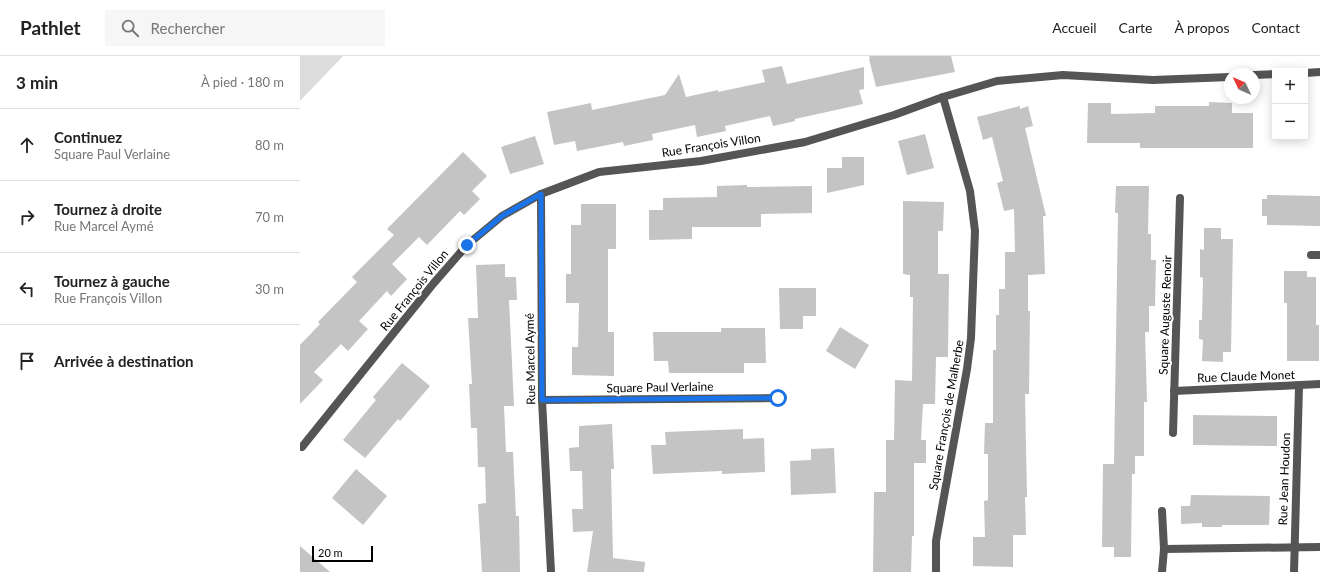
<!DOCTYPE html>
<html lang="fr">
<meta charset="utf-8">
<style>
body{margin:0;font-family:Lato,sans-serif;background:#f6f6f6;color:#222}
.controls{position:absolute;right:12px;top:12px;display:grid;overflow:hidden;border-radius:0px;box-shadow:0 2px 10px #0003}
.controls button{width:36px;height:36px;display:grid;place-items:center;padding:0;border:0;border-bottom:1px solid #e0e0e0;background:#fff;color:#222;font:20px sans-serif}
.compass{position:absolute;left:924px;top:12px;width:36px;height:36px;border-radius:50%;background:#fff;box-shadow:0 2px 10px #0003;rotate:314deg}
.scale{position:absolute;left:12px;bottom:10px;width:61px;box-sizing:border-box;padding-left:4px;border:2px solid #000;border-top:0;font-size:11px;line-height:14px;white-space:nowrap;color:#000;-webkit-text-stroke:3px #fff;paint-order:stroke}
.stop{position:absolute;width:12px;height:12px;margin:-9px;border:3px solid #1a73e8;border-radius:50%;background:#fff}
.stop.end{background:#1a73e8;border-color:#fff;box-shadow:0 1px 4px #0008}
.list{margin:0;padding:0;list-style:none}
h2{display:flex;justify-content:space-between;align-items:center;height:52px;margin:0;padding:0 16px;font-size:17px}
h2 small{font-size:13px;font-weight:400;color:#767676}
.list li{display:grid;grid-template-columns:26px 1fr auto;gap:12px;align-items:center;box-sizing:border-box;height:72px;padding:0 16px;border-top:1px solid #e0e0e0}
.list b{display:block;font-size:15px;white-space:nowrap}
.list p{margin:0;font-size:13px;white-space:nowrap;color:#767676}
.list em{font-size:13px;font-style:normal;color:#767676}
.icon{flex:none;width:22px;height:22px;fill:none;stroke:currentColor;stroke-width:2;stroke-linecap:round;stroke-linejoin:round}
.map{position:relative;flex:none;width:1020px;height:516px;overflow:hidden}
header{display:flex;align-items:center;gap:24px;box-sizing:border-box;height:56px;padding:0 20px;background:#fff;border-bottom:1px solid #e0e0e0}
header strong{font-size:19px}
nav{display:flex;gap:22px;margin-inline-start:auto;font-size:14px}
.search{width:280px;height:36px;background:#f6f6f6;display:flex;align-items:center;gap:10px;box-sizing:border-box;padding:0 14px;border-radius:0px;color:#767676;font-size:15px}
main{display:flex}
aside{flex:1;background:#fff}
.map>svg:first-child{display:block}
</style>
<header>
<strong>Pathlet</strong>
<div class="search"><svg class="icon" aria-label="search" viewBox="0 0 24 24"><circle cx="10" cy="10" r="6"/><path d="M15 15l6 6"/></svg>Rechercher</div>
<nav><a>Accueil</a><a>Carte</a><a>À propos</a><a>Contact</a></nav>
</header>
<main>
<aside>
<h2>3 min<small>À pied · 180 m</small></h2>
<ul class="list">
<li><svg class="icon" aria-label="ahead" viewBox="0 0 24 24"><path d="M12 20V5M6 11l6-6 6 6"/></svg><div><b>Continuez</b><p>Square Paul Verlaine</p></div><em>80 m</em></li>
<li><svg class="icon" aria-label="right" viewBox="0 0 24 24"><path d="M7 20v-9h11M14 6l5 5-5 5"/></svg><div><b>Tournez à droite</b><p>Rue Marcel Aymé</p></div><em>70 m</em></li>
<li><svg class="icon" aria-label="left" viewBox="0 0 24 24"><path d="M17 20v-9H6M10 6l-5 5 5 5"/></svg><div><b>Tournez à gauche</b><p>Rue François Villon</p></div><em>30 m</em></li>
<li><svg class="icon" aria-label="arrive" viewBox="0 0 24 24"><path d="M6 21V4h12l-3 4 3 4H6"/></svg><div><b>Arrivée à destination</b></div></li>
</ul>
</aside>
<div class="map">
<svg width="1020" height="516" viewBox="0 0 1020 516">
<rect width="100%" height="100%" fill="#fff"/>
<!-- green -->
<path fill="#dcdcdc" d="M 0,0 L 43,0 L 0,45 Z"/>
<!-- building -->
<g fill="#c4c4c4">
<path d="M 569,0 L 651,0 L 655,16 L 576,31 L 569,3 L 570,3 Z"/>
<path d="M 482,10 L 487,28 L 564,11 L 564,33 L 559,34 L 563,48 L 495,63 L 495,65 L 473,70 L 470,60 L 425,70 L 426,75 L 397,81 L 395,69 L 352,78 L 353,84 L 324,90 L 323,86 L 277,95 L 275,85 L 254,89 L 247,56 L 291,47 L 292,54 L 365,39 L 379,18 L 386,41 L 418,34 L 418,36 L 465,26 L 462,14 Z"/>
<path d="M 909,46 L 932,47 L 932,57 L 953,57 L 953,92 L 840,92 L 840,87 L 787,87 L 788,47 L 811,47 L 811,58 L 855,57 L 855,50 L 909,50 Z"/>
<path d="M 720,50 L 720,53 L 728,50 L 733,70 L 725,72 L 746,160 L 743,160 L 745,218 L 728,219 L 728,255 L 730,255 L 729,338 L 725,338 L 727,441 L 725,441 L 726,479 L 713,479 L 713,511 L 673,510 L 673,481 L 685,481 L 684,445 L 688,444 L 688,398 L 684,398 L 685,367 L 693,367 L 693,294 L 696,294 L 696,259 L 699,259 L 699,233 L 705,233 L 705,196 L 715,196 L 714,153 L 704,155 L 697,127 L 703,125 L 692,81 L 683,84 L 677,61 Z"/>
<path d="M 625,78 L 634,112 L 607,119 L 598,85 Z"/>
<path d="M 235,80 L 244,108 L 210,118 L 201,91 Z"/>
<path d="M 163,96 L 187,120 L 172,135 L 180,143 L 164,159 L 160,155 L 127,189 L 119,181 L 92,208 L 107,223 L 91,240 L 87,235 L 59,265 L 68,273 L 48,295 L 41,288 L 14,316 L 23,324 L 0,348 L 0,289 L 20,268 L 18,266 L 57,226 L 52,221 L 94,179 L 87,173 Z"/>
<path d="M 542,101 L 564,101 L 564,129 L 527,137 L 527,112 L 542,112 Z"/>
<path d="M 447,129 L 447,131 L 512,130 L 512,157 L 461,158 L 461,171 L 392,171 L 392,183 L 349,184 L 349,154 L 363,154 L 363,142 L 417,141 L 417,130 Z"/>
<path d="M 816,130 L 849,130 L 848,178 L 851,178 L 851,204 L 856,204 L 855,250 L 849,250 L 849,276 L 845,276 L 847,346 L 844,346 L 844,400 L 835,400 L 835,418 L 832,418 L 831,501 L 814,501 L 814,491 L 802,491 L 803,408 L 814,408 L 818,157 L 815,157 Z"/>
<path d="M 967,139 L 1020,140 L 1020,170 L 967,169 L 967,160 L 962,160 L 962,143 L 967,143 Z"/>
<path d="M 603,145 L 644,146 L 643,175 L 638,175 L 638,218 L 649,218 L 648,301 L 636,301 L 635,348 L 623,348 L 621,384 L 626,384 L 626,407 L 614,407 L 614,480 L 612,480 L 611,516 L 573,516 L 574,436 L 586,436 L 586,384 L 594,384 L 595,324 L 612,325 L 613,241 L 610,241 L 610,219 L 603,218 Z"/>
<path d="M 281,148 L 316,148 L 316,193 L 308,193 L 308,276 L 314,276 L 314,320 L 272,319 L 272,291 L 278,291 L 279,247 L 266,247 L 266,218 L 271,218 L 271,169 L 281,169 Z"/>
<path d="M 904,172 L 921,172 L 921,183 L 933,183 L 931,296 L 923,296 L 923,306 L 902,305 L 903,284 L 899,283 L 899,264 L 902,264 L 903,222 L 900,221 L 900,193 L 904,194 Z"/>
<path d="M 205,208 L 205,221 L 216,221 L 217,244 L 209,244 L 214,350 L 204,350 L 206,396 L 213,396 L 216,460 L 219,460 L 220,516 L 182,516 L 178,448 L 186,447 L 185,411 L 178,411 L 177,372 L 171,372 L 169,328 L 172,328 L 168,262 L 178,262 L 176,209 Z"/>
<path d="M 984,215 L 1007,215 L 1007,221 L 1016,221 L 1016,269 L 1019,269 L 1019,305 L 987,305 L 987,247 L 984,247 Z"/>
<path d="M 479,232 L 516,232 L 516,260 L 503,260 L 503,273 L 480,273 Z"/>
<path d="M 540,271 L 569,289 L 555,313 L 526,295 Z"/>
<path d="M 421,272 L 465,272 L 466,307 L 444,307 L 444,317 L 369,317 L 368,305 L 354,305 L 353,276 L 421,276 Z"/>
<path d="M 102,307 L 130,330 L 100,365 L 98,363 L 65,402 L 43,384 L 76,344 L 73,341 Z"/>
<path d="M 893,359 L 977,360 L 977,390 L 893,389 Z"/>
<path d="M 312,368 L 314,413 L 311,413 L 313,502 L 345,506 L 344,516 L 287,516 L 293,475 L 273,476 L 272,453 L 283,453 L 282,415 L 270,415 L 269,392 L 279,391 L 279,370 Z"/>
<path d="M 443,373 L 443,383 L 464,382 L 465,416 L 422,418 L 422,415 L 353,418 L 351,389 L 366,389 L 365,376 Z"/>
<path d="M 534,392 L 536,437 L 491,439 L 490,405 L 511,404 L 511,393 Z"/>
<path d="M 56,413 L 87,440 L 63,469 L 32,442 Z"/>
<path d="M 891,439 L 970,440 L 969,469 L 922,469 L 922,471 L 902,471 L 902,467 L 881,468 L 881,450 L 890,450 Z"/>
<path d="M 0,490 L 30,516 L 0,516 Z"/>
</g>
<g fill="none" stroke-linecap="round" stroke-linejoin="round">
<!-- minor -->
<g stroke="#555" stroke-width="8">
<path d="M 1005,17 L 1020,16"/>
<path d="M 954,19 L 975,18"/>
<path d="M 241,138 L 242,344 L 251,516"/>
<path d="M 1011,199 L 1020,199"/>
<path d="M 874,335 L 1020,328"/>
<path d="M 242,344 L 479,342"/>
<path d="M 873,377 L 880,142"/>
<path d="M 2,391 L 133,228 L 167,189 L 202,160 L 241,138 L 299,116 L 401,105 L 505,86 L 594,59 L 643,41 L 697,25 L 763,19 L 853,24 L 930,21"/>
<path d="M 862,455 L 864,493 L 862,516"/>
<path d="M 864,493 L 1020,491"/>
<path d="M 636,516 L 636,485 L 667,313 L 671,282 L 675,175 L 670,135 L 643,41"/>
<path d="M 994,516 L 999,330"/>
</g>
</g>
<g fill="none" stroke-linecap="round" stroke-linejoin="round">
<!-- route -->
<path stroke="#1a73e8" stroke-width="5" d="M 167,189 L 202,160 L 241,138 L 242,344 L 478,342"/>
</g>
<g text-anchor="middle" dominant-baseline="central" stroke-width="4" stroke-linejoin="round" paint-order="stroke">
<!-- street labels -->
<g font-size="12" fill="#000" stroke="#fff">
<text transform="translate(411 89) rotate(-9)">Rue François Villon</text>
<text transform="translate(114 234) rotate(-51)">Rue François Villon</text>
<text transform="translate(865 259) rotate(-88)">Square Auguste Renoir</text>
<text transform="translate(230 303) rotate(-91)">Rue Marcel Aymé</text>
<text transform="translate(946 320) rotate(-2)">Rue Claude Monet</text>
<text transform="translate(360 331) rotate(-1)">Square Paul Verlaine</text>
<text transform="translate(646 359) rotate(-80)">Square François de Malherbe</text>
<text transform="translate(984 423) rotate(-88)">Rue Jean Houdon</text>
</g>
</g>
</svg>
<div class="controls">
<button>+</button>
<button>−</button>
</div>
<svg class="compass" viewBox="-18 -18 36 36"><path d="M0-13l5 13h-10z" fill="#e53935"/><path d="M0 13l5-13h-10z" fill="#767676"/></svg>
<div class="scale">20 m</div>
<div class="stop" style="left:478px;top:342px"></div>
<div class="stop end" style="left:167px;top:189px"></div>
</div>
</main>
